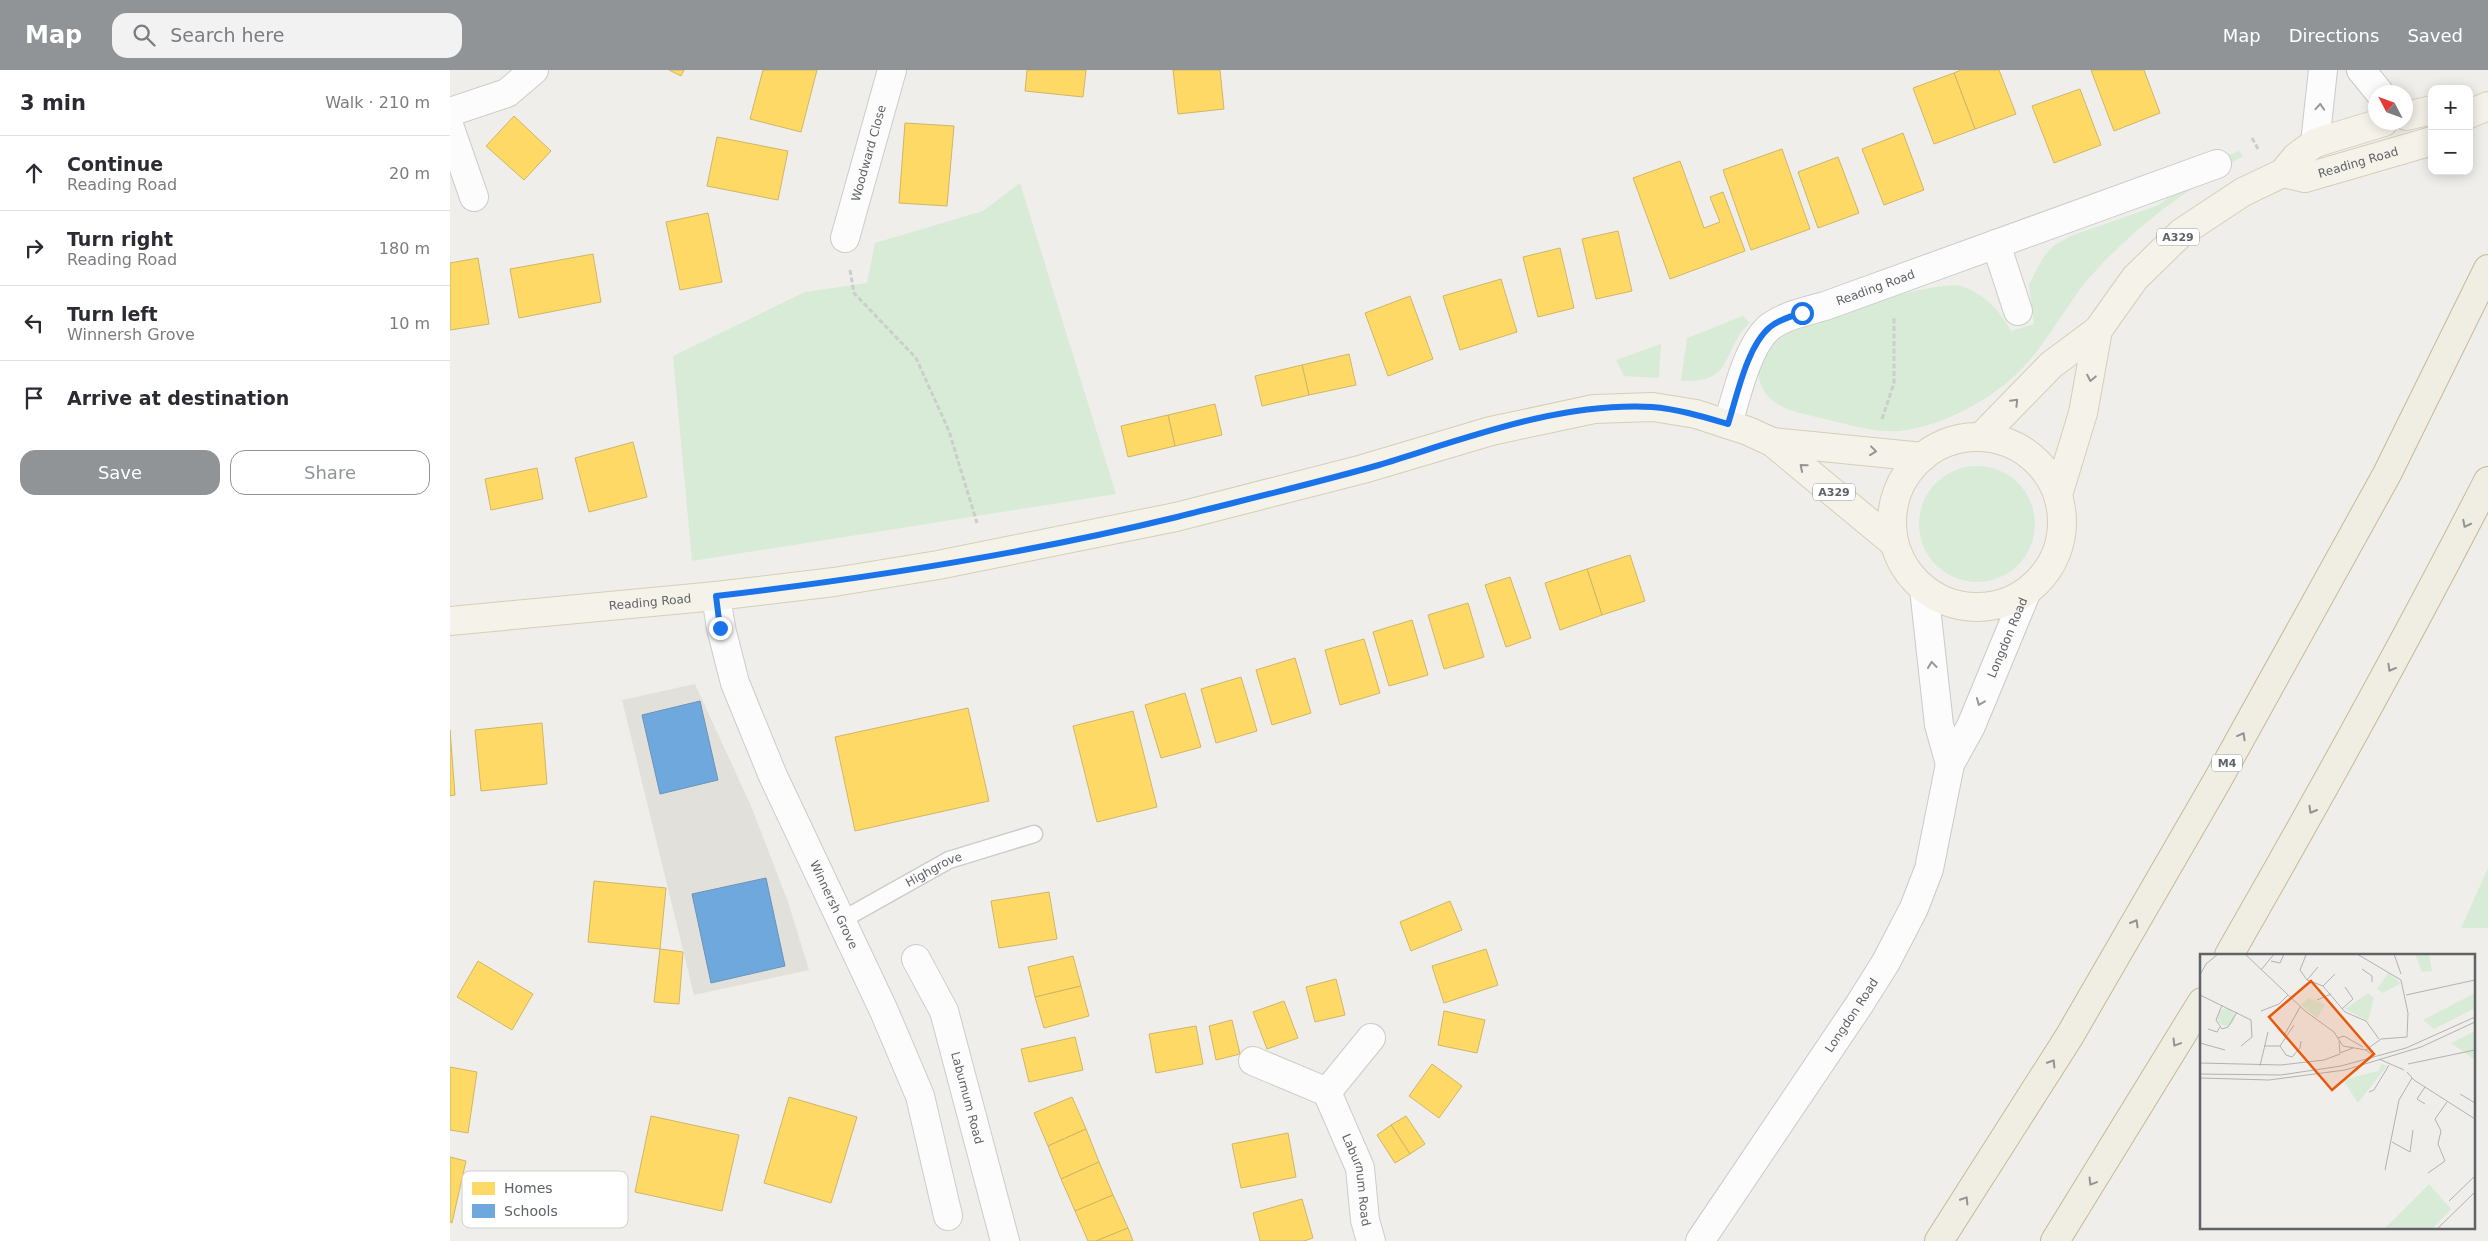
<!DOCTYPE html>
<meta charset="utf-8">
<style>
body{margin:0;font-family:"DejaVu Sans",sans-serif;background:#f2f2f3;color:#2b2b33}
.controls{position:absolute;right:15px;top:15px;display:grid;overflow:hidden;border-radius:10px;box-shadow:0 2px 12px #0003}
.controls button{width:45px;height:45px;display:grid;place-items:center;padding:0;border:0;border-bottom:1px solid #e1e1e2;background:#fff;color:#2b2b33;font:25px sans-serif}
.compass{position:absolute;left:1918px;top:15px;width:45px;height:45px;border-radius:50%;background:#fff;box-shadow:0 2px 12px #0003;rotate:311deg}
.stop{position:absolute;width:15px;height:15px;margin:-11px;border:4px solid #1a73e8;border-radius:50%;background:#fff}
.stop.end{background:#1a73e8;border-color:#fff;box-shadow:0 1px 5px #0008}
.list{margin:0;padding:0;list-style:none}
h2{display:flex;justify-content:space-between;align-items:center;height:65px;margin:0;padding:0 20px;font-size:21px}
h2 small{font-size:16px;font-weight:400;color:#7c7c81}
.list li{display:grid;grid-template-columns:32px 1fr auto;gap:15px;align-items:center;box-sizing:border-box;height:75px;padding:0 20px;border-top:1px solid #e1e1e2}
.list b{display:block;font-size:19px;white-space:nowrap}
.list p{margin:0;font-size:16px;white-space:nowrap;color:#7c7c81}
.list em{font-size:16px;font-style:normal;color:#7c7c81}
.actions{display:flex;gap:10px;padding:15px 20px}
.actions a{flex:1;padding:11px 0;border:1px solid #919496;border-radius:15px;text-align:center;font-size:18px;color:#919496}
.actions .main{background:#919496;color:#fff}
.icon{flex:none;width:28px;height:28px;fill:none;stroke:currentColor;stroke-width:2;stroke-linecap:round;stroke-linejoin:round}
.map{position:relative;flex:none;width:2038px;height:1171px;overflow:hidden}
header{display:flex;align-items:center;gap:30px;box-sizing:border-box;height:70px;padding:0 25px;background:#919496;color:#fff}
header strong{font-size:24px}
nav{display:flex;gap:28px;margin-inline-start:auto;font-size:18px}
.search{width:350px;height:45px;background:#f2f2f3;display:flex;align-items:center;gap:12px;box-sizing:border-box;padding:0 18px;border-radius:15px;color:#7c7c81;font-size:19px}
main{display:flex}
aside{flex:1;background:#fff}
.map>svg:first-child{display:block}
</style>
<header>
<strong>Map</strong>
<div class="search"><svg class="icon" aria-label="search" viewBox="0 0 24 24"><circle cx="10" cy="10" r="6"/><path d="M15 15l6 6"/></svg>Search here</div>
<nav><a>Map</a><a>Directions</a><a>Saved</a></nav>
</header>
<main>
<aside>
<h2>3 min<small>Walk · 210 m</small></h2>
<ul class="list">
<li><svg class="icon" aria-label="ahead" viewBox="0 0 24 24"><path d="M12 20V5M6 11l6-6 6 6"/></svg><div><b>Continue</b><p>Reading Road</p></div><em>20 m</em></li>
<li><svg class="icon" aria-label="right" viewBox="0 0 24 24"><path d="M7 20v-9h11M14 6l5 5-5 5"/></svg><div><b>Turn right</b><p>Reading Road</p></div><em>180 m</em></li>
<li><svg class="icon" aria-label="left" viewBox="0 0 24 24"><path d="M17 20v-9H6M10 6l-5 5 5 5"/></svg><div><b>Turn left</b><p>Winnersh Grove</p></div><em>10 m</em></li>
<li><svg class="icon" aria-label="arrive" viewBox="0 0 24 24"><path d="M6 21V4h12l-3 4 3 4H6"/></svg><div><b>Arrive at destination</b></div></li>
</ul>
<div class="actions"><a class="main">Save</a><a>Share</a></div>
</aside>
<div class="map">
<svg width="2038" height="1171" viewBox="0 0 2038 1171">
<rect width="100%" height="100%" fill="#efeeea"/>
<!-- education -->
<path fill="#e2e0da" d="M 245,614 L 301,736 L 338,832 L 359,900 L 244,925 L 172,630 Z"/>
<!-- green -->
<g fill="#d8ebd6">
<path d="M 1789,81 L 1793,86 C 1739,118 1691,152 1648,198 C 1621,226 1604,262 1579,291 C 1549,325 1503,352 1457,360 C 1430,365 1401,355 1375,349 C 1351,343 1320,340 1310,313 C 1305,297 1317,275 1330,265 C 1349,250 1491,209 1511,216 C 1534,223 1550,241 1561,261 L 1584,254 L 1579,214 L 1594,186 L 1603,176 L 1621,166 L 1709,135 L 1751,102 L 1750,96 Z"/>
<path d="M 570,113 L 666,424 L 242,491 L 223,286 L 355,222 L 417,213 L 425,173 L 533,141 Z"/>
<path d="M 1293,246 L 1300,253 C 1270,280 1287,313 1231,311 L 1237,268 Z"/>
<path d="M 1211,274 L 1209,308 L 1174,306 L 1166,290 Z"/>
<circle cx="1527" cy="454" r="58"/>
<path d="M 2038,798 L 2038,858 L 2011,858 Z"/>
</g>
<!-- homes -->
<g fill="#ffd966" stroke="#cfb667">
<path d="M 219,0 L 234,0 L 231,6 Z"/>
<path d="M 313,0 L 367,0 L 351,62 L 300,49 Z"/>
<path d="M 577,0 L 636,0 L 633,27 L 575,21 Z"/>
<path d="M 723,0 L 770,0 L 774,39 L 728,44 Z"/>
<path d="M 1511,0 L 1549,0 L 1566,44 L 1525,59 L 1504,3 Z"/>
<path d="M 1641,0 L 1694,0 L 1710,43 L 1664,61 Z"/>
<path d="M 1504,3 L 1525,59 L 1484,74 L 1463,18 Z"/>
<path d="M 1630,19 L 1651,75 L 1604,93 L 1582,36 Z"/>
<path d="M 64,46 L 101,81 L 74,110 L 36,76 Z"/>
<path d="M 455,53 L 504,56 L 497,136 L 449,133 Z"/>
<path d="M 1453,63 L 1474,120 L 1434,135 L 1412,79 Z"/>
<path d="M 267,67 L 338,81 L 328,130 L 257,116 Z"/>
<path d="M 1332,79 L 1360,159 L 1301,180 L 1273,100 Z"/>
<path d="M 1388,87 L 1409,143 L 1368,158 L 1348,102 Z"/>
<path d="M 1230,91 L 1254,158 L 1270,152 L 1260,127 L 1273,122 L 1295,181 L 1220,209 L 1183,108 Z"/>
<path d="M 258,143 L 272,212 L 230,220 L 216,152 Z"/>
<path d="M 1168,161 L 1182,221 L 1146,229 L 1132,169 Z"/>
<path d="M 1110,178 L 1124,238 L 1088,247 L 1073,187 Z"/>
<path d="M 143,184 L 151,232 L 69,248 L 60,199 Z"/>
<path d="M 28,188 L 39,254 L 0,260 L 0,193 Z"/>
<path d="M 1051,209 L 1067,262 L 1010,280 L 993,226 Z"/>
<path d="M 960,226 L 983,289 L 938,306 L 915,243 Z"/>
<path d="M 899,284 L 906,315 L 859,325 L 852,295 Z"/>
<path d="M 852,295 L 859,325 L 812,336 L 805,306 Z"/>
<path d="M 765,334 L 772,365 L 725,376 L 718,345 Z"/>
<path d="M 718,345 L 725,376 L 678,387 L 671,356 Z"/>
<path d="M 183,372 L 197,427 L 139,442 L 125,388 Z"/>
<path d="M 87,398 L 93,429 L 41,440 L 35,409 Z"/>
<path d="M 1180,485 L 1195,531 L 1152,545 L 1137,499 Z"/>
<path d="M 1137,499 L 1152,545 L 1110,560 L 1095,513 Z"/>
<path d="M 1060,507 L 1081,568 L 1056,577 L 1035,515 Z"/>
<path d="M 1018,533 L 1034,587 L 994,599 L 978,545 Z"/>
<path d="M 962,550 L 978,605 L 939,616 L 923,562 Z"/>
<path d="M 914,569 L 930,623 L 890,635 L 875,580 Z"/>
<path d="M 845,588 L 861,643 L 822,655 L 806,600 Z"/>
<path d="M 791,607 L 807,661 L 766,673 L 751,619 Z"/>
<path d="M 735,623 L 751,677 L 711,688 L 695,635 Z"/>
<path d="M 518,638 L 539,731 L 405,761 L 385,667 Z"/>
<path d="M 683,641 L 707,737 L 647,752 L 623,656 Z"/>
<path d="M 92,653 L 97,714 L 31,721 L 25,660 Z"/>
<path d="M 0,660 L 5,725 L 0,726 Z"/>
<path d="M 144,811 L 216,818 L 210,879 L 138,872 Z"/>
<path d="M 599,822 L 607,869 L 549,878 L 541,831 Z"/>
<path d="M 1000,831 L 1012,860 L 961,881 L 950,852 Z"/>
<path d="M 210,879 L 233,882 L 229,934 L 204,932 Z"/>
<path d="M 1036,879 L 1048,915 L 994,933 L 982,896 Z"/>
<path d="M 623,886 L 631,916 L 585,927 L 578,897 Z"/>
<path d="M 28,891 L 83,924 L 62,960 L 7,927 Z"/>
<path d="M 886,909 L 895,945 L 865,952 L 856,917 Z"/>
<path d="M 631,916 L 639,946 L 594,958 L 585,927 Z"/>
<path d="M 834,931 L 848,968 L 817,979 L 803,942 Z"/>
<path d="M 994,941 L 1035,950 L 1027,983 L 988,975 Z"/>
<path d="M 782,950 L 790,984 L 766,990 L 759,956 Z"/>
<path d="M 746,956 L 753,994 L 706,1003 L 699,964 Z"/>
<path d="M 625,967 L 633,1000 L 579,1012 L 571,979 Z"/>
<path d="M 982,994 L 1012,1016 L 989,1048 L 959,1026 Z"/>
<path d="M 0,997 L 27,1002 L 18,1063 L 0,1060 Z"/>
<path d="M 339,1027 L 407,1047 L 381,1133 L 314,1113 Z"/>
<path d="M 622,1027 L 636,1059 L 598,1076 L 584,1043 Z"/>
<path d="M 201,1046 L 289,1065 L 272,1141 L 185,1122 Z"/>
<path d="M 956,1046 L 975,1074 L 960,1084 L 941,1055 Z"/>
<path d="M 941,1055 L 960,1084 L 945,1093 L 927,1065 Z"/>
<path d="M 636,1059 L 649,1092 L 611,1109 L 598,1076 Z"/>
<path d="M 838,1063 L 846,1107 L 791,1118 L 782,1074 Z"/>
<path d="M 0,1087 L 16,1091 L 2,1153 L 0,1152 Z"/>
<path d="M 649,1092 L 663,1125 L 625,1141 L 611,1109 Z"/>
<path d="M 663,1125 L 678,1158 L 646,1171 L 638,1171 L 625,1141 Z"/>
<path d="M 852,1129 L 863,1168 L 854,1171 L 810,1171 L 803,1143 Z"/>
<path d="M 678,1158 L 683,1171 L 646,1171 Z"/>
</g>
<!-- schools -->
<g fill="#6fa8dc" stroke="#6a93b9">
<path d="M 250,631 L 268,710 L 210,724 L 192,645 Z"/>
<path d="M 316,808 L 335,896 L 261,913 L 242,824 Z"/>
</g>
<g fill="none" stroke-linecap="round" stroke-linejoin="round">
<!-- lane casing -->
<g stroke="#cbcccc" stroke-width="19">
<g id="lane">
<path id="s1" d="M 392,850 L 499,790 L 584,764"/>
</g>
</g>
<!-- street casing -->
<g stroke="#cbcccc" stroke-width="30">
<g id="street">
<path d="M 0,42 L 57,23 L 84,0"/>
<path d="M 0,58 L 24,127"/>
<path id="s2" d="M 395,168 L 442,0"/>
<path d="M 1546,174 L 1568,241"/>
<path id="s3" d="M 1278,354 C 1286,327 1298,273 1321,256 C 1337,245 1357,241 1375,236 L 1767,94"/>
<path id="s4" d="M 266,526 L 271,558 L 285,613 L 323,706 L 434,941 L 470,1026 L 498,1146"/>
<path id="s5" d="M 466,889 L 494,941 L 555,1171"/>
<path id="s6" d="M 803,991 L 877,1022 L 910,1098 L 915,1150 L 921,1171"/>
<path d="M 877,1022 L 921,968"/>
</g>
</g>
<!-- secondary casing -->
<g stroke="#cacacb" stroke-width="30">
<g id="secondary">
<path d="M 1911,0 L 1929,22"/>
<path d="M 1865,73 L 1873,0"/>
<path d="M 1474,519 L 1489,655 L 1500,694"/>
<path id="s7" d="M 1250,1171 L 1409,935 L 1436,892 L 1464,838 L 1479,799 L 1500,694 L 1521,656 L 1576,523"/>
</g>
</g>
<!-- primary casing -->
<g stroke="#d7ceb8" stroke-width="30">
<g id="primary">
<path d="M 2019,44 L 2038,36"/>
<path d="M 1956,46 L 1982,40"/>
<path id="s8" d="M 1833,103 L 1855,108 L 1982,71"/>
<circle cx="1527" cy="452" r="85"/>
<path d="M 1531,367 L 1601,295 L 1648,260 L 1685,208 L 1731,163 L 1793,122 L 1833,103 L 1846,87 L 1865,73 L 1934,52"/>
<path d="M 1322,372 L 1473,387"/>
<path d="M 1608,425 L 1633,343 L 1648,260"/>
<path id="s9" d="M 0,551 L 266,526 L 384,512 L 488,495 L 726,447 L 913,399 L 1041,361 L 1144,339 L 1203,337 L 1246,344 L 1298,361 L 1322,372 L 1444,473"/>
</g>
</g>
<!-- highway casing -->
<g stroke="#c8b996" stroke-width="30">
<g id="highway">
<path d="M 1779,885 C 1869,728 1956,571 2038,411"/>
<path d="M 1489,1171 L 1619,967 L 1767,711 L 1937,404 L 2038,199"/>
<path d="M 1605,1171 L 1752,932"/>
</g>
</g>
<!-- path -->
<g stroke="#cacfcc" stroke-width="3" stroke-dasharray="5 2.5" stroke-linecap="butt">
<path d="M 1802,68 L 1808,79"/>
<path d="M 400,200 L 404,223 L 466,288 L 499,361 L 527,453"/>
<path d="M 1432,349 L 1444,313 L 1444,248"/>
</g>
<!-- lane -->
<use href="#lane" stroke="#fdfcfc" stroke-width="16"/>
<!-- street -->
<use href="#street" stroke="#fdfcfc" stroke-width="28"/>
<!-- secondary -->
<use href="#secondary" stroke="#fdfcfc" stroke-width="28"/>
<!-- primary -->
<use href="#primary" stroke="#f4f2e9" stroke-width="28"/>
<!-- highway -->
<use href="#highway" stroke="#f0ede3" stroke-width="28"/>
</g>
<!-- one-way arrows -->
<defs><path id="oneway-chevron" d="M-2-3.5L2.5 0L-2 3.5" fill="none" stroke-width="1.6" stroke-linecap="round" stroke-linejoin="round" transform="scale(1.25)"/></defs>
<g stroke="#96999c">
<use href="#oneway-chevron" transform="translate(1870 37) rotate(-86)"/>
<use href="#oneway-chevron" transform="translate(1482 595) rotate(-96)"/>
<use href="#oneway-chevron" transform="translate(1530 632) rotate(112)"/>
</g>
<g stroke="#939595">
<use href="#oneway-chevron" transform="translate(1641 308) rotate(101)"/>
<use href="#oneway-chevron" transform="translate(1565 332) rotate(-46)"/>
<use href="#oneway-chevron" transform="translate(1423 381) rotate(7)"/>
<use href="#oneway-chevron" transform="translate(1353 397) rotate(-140)"/>
</g>
<g stroke="#929393">
<use href="#oneway-chevron" transform="translate(2016 454) rotate(117)"/>
<use href="#oneway-chevron" transform="translate(1941 598) rotate(119)"/>
<use href="#oneway-chevron" transform="translate(1792 666) rotate(-61)"/>
<use href="#oneway-chevron" transform="translate(1862 740) rotate(120)"/>
<use href="#oneway-chevron" transform="translate(1685 853) rotate(-60)"/>
<use href="#oneway-chevron" transform="translate(1726 973) rotate(121)"/>
<use href="#oneway-chevron" transform="translate(1602 993) rotate(-58)"/>
<use href="#oneway-chevron" transform="translate(1642 1112) rotate(121)"/>
<use href="#oneway-chevron" transform="translate(1515 1130) rotate(-58)"/>
</g>
<g fill="none" stroke-linecap="round" stroke-linejoin="round">
<!-- route -->
<path stroke="#1a73e8" stroke-width="6" d="M 270,558 L 266,526 C 420,508 575,484 727,447 C 794,430 862,414 929,395 C 1017,368 1109,332 1202,337 C 1228,339 1254,347 1278,354 C 1287,326 1297,276 1320,257 C 1329,250 1341,246 1352,243"/>
</g>
<g text-anchor="middle" dominant-baseline="central" stroke-width="5" stroke-linejoin="round" paint-order="stroke">
<!-- shield labels -->
<g fill="#fff" stroke="#8f9295" stroke-width="1">
<rect x="1707" y="158.5" width="42" height="17" rx="4"/>
<rect x="1363" y="413.5" width="42" height="17" rx="4"/>
<rect x="1762" y="684.5" width="30" height="17" rx="4"/>
</g>
<g font-size="11" font-weight="bold" fill="#5f6368">
<text x="1728" y="167">A329</text>
<text x="1384" y="422">A329</text>
<text x="1777" y="693">M4</text>
</g>
<!-- street labels -->
<g font-size="12" fill="#5f6368" stroke="#fff">
<text stroke="none"><textPath href="#s2" startOffset="88">Woodward Close</textPath></text>
<text stroke="none"><textPath href="#s8" startOffset="78">Reading Road</textPath></text>
<text stroke="none"><textPath href="#s3" startOffset="220">Reading Road</textPath></text>
<text stroke="none"><textPath href="#s9" startOffset="201">Reading Road</textPath></text>
<text stroke="none"><textPath href="#s7" startOffset="684">Longdon Road</textPath></text>
<text stroke="none"><textPath href="#s1" startOffset="105">Highgrove</textPath></text>
<text stroke="none"><textPath href="#s4" startOffset="332">Winnersh Grove</textPath></text>
<text stroke="none"><textPath href="#s7" startOffset="272">Longdon Road</textPath></text>
<text stroke="none"><textPath href="#s5" startOffset="149">Laburnum Road</textPath></text>
<text stroke="none"><textPath href="#s6" startOffset="174">Laburnum Road</textPath></text>
</g>
</g>
<!-- overview -->
<g transform="translate(1750 884)">
<rect width="275" height="275" fill="#efeeea"/>
<path d="M 215,0 L 229,0 L 232,17 L 222,18 ZM 188,19 L 201,29 L 183,39 L 177,35 ZM 168,39 L 174,44 L 168,67 L 145,55 ZM 275,39 L 275,54 L 234,75 L 223,66 ZM 108,44 L 125,51 L 117,64 L 101,51 ZM17 63a9 9 0 1 1 18 0a9 9 0 1 1-18 0ZM 275,77 L 275,106 L 251,89 ZM 182,110 L 187,112 L 158,149 L 143,126 L 178,117 ZM 229,230 L 251,255 L 232,275 L 184,275 Z" fill="#d8ebd6"/>
<path fill="none" stroke="#b1b2b2" stroke-width="1" d="M 45,0 L 105,57 L 134,78 L 143,92 L 166,96 L 172,101M 157,0 L 201,26 L 208,59 L 207,83 L 181,85 L 166,96M 194,0 L 201,20M 106,1 L 100,16 L 107,26 L 123,32 L 145,58 L 166,67 L 179,85M 71,7 L 80,9 L 84,0M 162,15 L 172,22 L 172,28M 61,16 L 74,0M 0,21 L 6,10 L 18,0M 107,26 L 118,13M 123,32 L 135,20M 0,41 L 51,66 L 52,83 L 41,92M 206,41 L 275,26M 117,46 L 131,40M 22,51 L 16,66 L 22,75 L 28,73 L 37,58M 142,55 L 153,45 L 145,33M 61,57 L 79,50 L 88,41M 8,75 L 17,78 L 20,73M 85,80 L 100,53M 138,84 L 144,82 L 163,93M 139,87 L 140,99 L 153,94M 0,89 L 25,96M 64,92 L 80,92 L 94,71M 80,92 L 86,101 L 92,103 L 100,94 L 101,87M 179,105 L 204,116M 0,109 L 81,111 L 124,106 L 140,100M 208,110 L 275,96M 60,112 L 68,78M 207,118 L 214,126 L 275,165M 0,120 L 81,121 L 141,112 L 206,94 L 275,63M 0,124 L 69,126 L 145,116 L 221,93 L 275,68M 169,138 L 174,136 L 189,111M 260,140 L 275,149M 225,150 L 217,145 L 225,133M 192,188 L 210,198 L 213,176M 185,216 L 199,146 L 212,124M 228,219 L 245,207 L 238,190 L 241,177 L 235,165 L 247,148M 249,247 L 275,222M 237,275 L 275,238"/>
<path fill="#e8590c" fill-opacity="0.15" stroke="#e8590c" stroke-width="2.5" d="M 111,27 L 174,100 L 132,136 L 69,63 Z"/>
<rect width="275" height="275" fill="none" stroke="#5f6368" stroke-width="2.5"/>
</g>
<!-- legend -->
<rect x="12" y="1101" width="166" height="57" rx="8" fill="#fff" stroke="#cfd0d2" stroke-width="1"/>
<rect x="22" y="1112" width="23" height="13" fill="#ffd966"/>
<rect x="22" y="1134" width="23" height="14" fill="#6fa8dc"/>
<g font-size="14" fill="#5f6368">
<text x="54" y="1123">Homes</text>
<text x="54" y="1146">Schools</text>
</g>
</svg>
<div class="controls">
<button>+</button>
<button>−</button>
</div>
<svg class="compass" viewBox="-18 -18 36 36"><path d="M0-13l5 13h-10z" fill="#e53935"/><path d="M0 13l5-13h-10z" fill="#7c7c81"/></svg>
<div class="stop" style="left:1352px;top:243px"></div>
<div class="stop end" style="left:270px;top:558px"></div>
</div>
</main>
